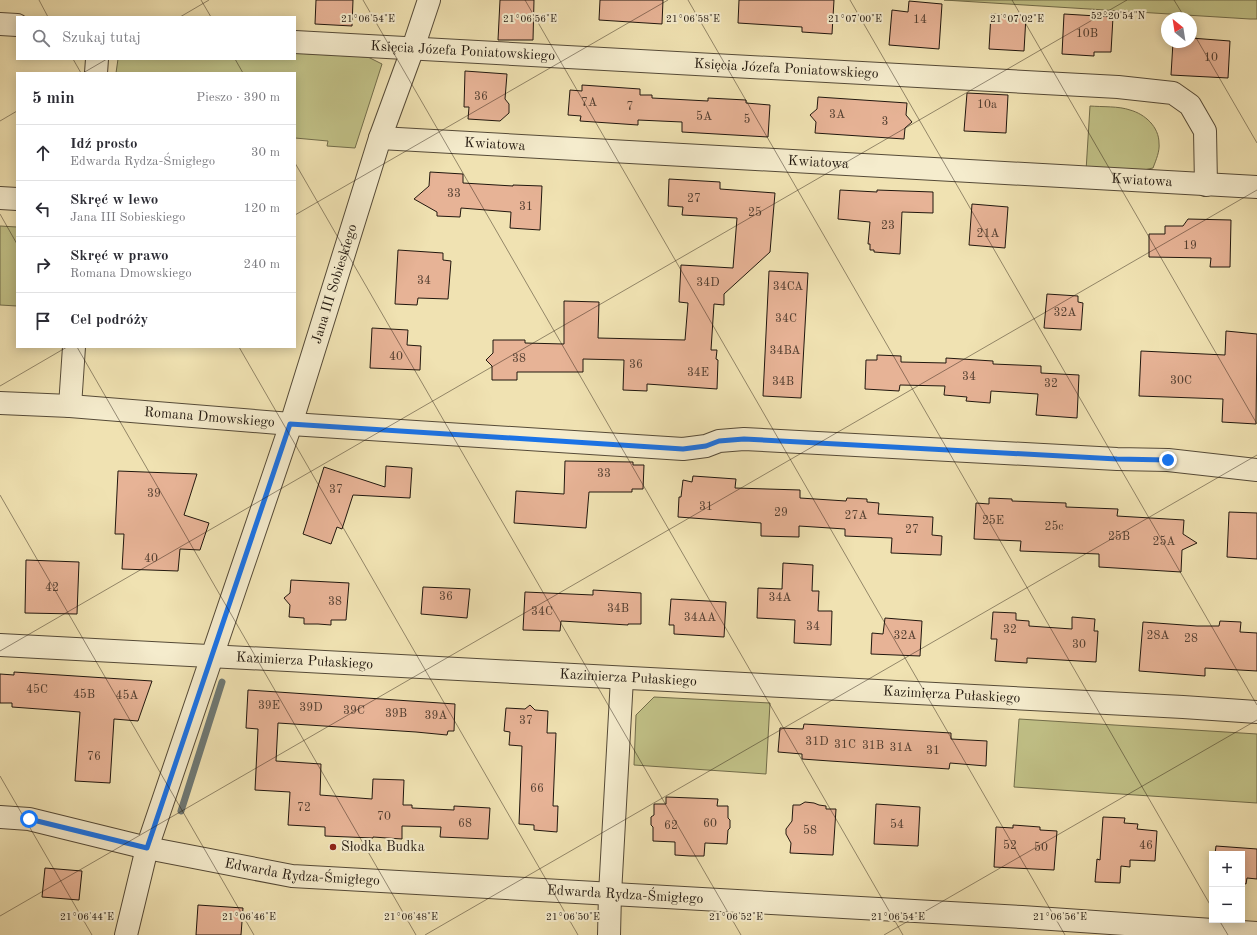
<!DOCTYPE html>
<html lang="pl">
<meta charset="utf-8">
<style>
body{margin:0;font-family:"Old Standard TT",serif;background:#f2f2f3;color:#2b2b33}
.controls{position:absolute;right:12px;bottom:12px;display:grid;overflow:hidden;border-radius:0px;box-shadow:0 2px 10px #0003}
.controls button{width:36px;height:36px;display:grid;place-items:center;padding:0;border:0;border-bottom:1px solid #e1e1e2;background:#fff;color:#2b2b33;font:20px sans-serif}
.compass{position:absolute;left:1161px;top:12px;width:36px;height:36px;border-radius:50%;background:#fff;box-shadow:0 2px 10px #0003;rotate:330deg}
.stop{position:absolute;width:12px;height:12px;margin:-9px;border:3px solid #1a73e8;border-radius:50%;background:#fff}
.stop.end{background:#1a73e8;border-color:#fff;box-shadow:0 1px 4px #0008}
.list{margin:0;padding:0;list-style:none}
h2{display:flex;justify-content:space-between;align-items:center;height:52px;margin:0;padding:0 16px;font-size:17px}
h2 small{font-size:13px;font-weight:400;color:#7c7c81}
.list li{display:grid;grid-template-columns:26px 1fr auto;gap:12px;align-items:center;box-sizing:border-box;height:56px;padding:0 16px;border-top:1px solid #e1e1e2}
.list b{display:block;font-size:15px;white-space:nowrap}
.list p{margin:0;font-size:13px;white-space:nowrap;color:#7c7c81}
.list em{font-size:13px;font-style:normal;color:#7c7c81}
.icon{flex:none;width:22px;height:22px;fill:none;stroke:currentColor;stroke-width:2;stroke-linecap:round;stroke-linejoin:round}
.map{position:relative;flex:none;width:1257px;height:935px;overflow:hidden}
.search{position:absolute;background:#fff;box-shadow:0 2px 10px #0003;left:16px;top:16px;width:280px;height:44px;display:flex;align-items:center;gap:10px;box-sizing:border-box;padding:0 14px;border-radius:0px;color:#7c7c81;font-size:15px}
.panel{position:absolute;background:#fff;box-shadow:0 2px 10px #0003;left:16px;top:72px;width:280px;height:276px;border-radius:0px}
.map>svg:first-child{display:block}
</style>
<div class="map">
<svg width="1257" height="935" viewBox="0 0 1257 935">
<rect width="100%" height="100%" fill="#f0e2b2"/>
<filter id="stains"><feTurbulence type="fractalNoise" baseFrequency=".005" numOctaves="4"/><feColorMatrix values="0 0 0 0 .2 0 0 0 0 .09 0 0 0 0 .02 0 0 0 .5 -.17"/></filter>
<radialGradient id="worn" r=".72"><stop offset=".6" stop-color="#630" stop-opacity="0"/><stop offset="1" stop-color="#630" stop-opacity=".3"/></radialGradient>
<!-- green -->
<g fill="#c1c187" stroke="#716c4a">
<path d="M 944,0 L 1257,0 L 1257,19 L 1250,19 Z"/>
<path d="M 295,53 L 368,57 L 382,64 L 355,148 L 327,146 L 328,141 L 295,138 L 295,73 L 116,73 L 118,59 L 295,59 Z"/>
<path d="M 1090,106 C 1102,107 1119,106 1130,110 C 1145,114 1159,127 1159,143 C 1160,151 1156,160 1153,168 L 1144,170 L 1086,171 Z"/>
<path d="M 0,226 L 17,227 L 17,306 L 0,305 Z"/>
<path d="M 654,697 L 770,703 L 766,774 L 634,765 L 636,715 Z"/>
<path d="M 1019,719 L 1257,734 L 1257,803 L 1014,787 Z"/>
</g>
<g fill="none" stroke-linecap="round" stroke-linejoin="round">
<!-- stream -->
<path stroke="#6e7975" stroke-width="7" d="M 181,811 L 222,682"/>
</g>
<!-- building -->
<g fill="#e7b396" stroke="#21170e">
<path d="M 316,0 L 353,0 L 352,26 L 315,24 Z"/>
<path d="M 500,0 L 534,0 L 533,40 L 498,40 Z"/>
<path d="M 600,0 L 663,0 L 662,24 L 599,20 Z"/>
<path d="M 739,0 L 834,0 L 832,34 L 802,32 L 802,27 L 738,23 Z"/>
<path d="M 909,1 L 942,4 L 939,49 L 889,45 L 892,10 L 908,12 Z"/>
<path d="M 991,14 L 1026,16 L 1024,51 L 989,49 Z"/>
<path d="M 1064,14 L 1113,17 L 1111,52 L 1094,52 L 1094,56 L 1062,54 Z"/>
<path d="M 1191,38 L 1230,41 L 1228,78 L 1171,75 L 1173,42 L 1191,42 Z"/>
<path d="M 465,71 L 507,74 L 505,99 L 509,104 L 509,113 L 500,121 L 468,119 L 469,107 L 464,107 Z"/>
<path d="M 582,85 L 640,89 L 640,95 L 652,95 L 652,98 L 708,101 L 708,98 L 746,100 L 746,103 L 770,105 L 768,137 L 682,132 L 682,122 L 638,120 L 638,125 L 580,121 L 581,116 L 568,115 L 570,90 L 582,91 Z"/>
<path d="M 967,93 L 1008,95 L 1006,133 L 964,131 Z"/>
<path d="M 818,97 L 907,103 L 906,115 L 912,122 L 905,128 L 904,139 L 815,133 L 816,122 L 810,115 L 817,109 Z"/>
<path d="M 430,172 L 463,174 L 463,183 L 513,186 L 513,185 L 542,186 L 540,230 L 510,228 L 511,212 L 461,208 L 460,217 L 437,216 L 437,212 L 414,199 L 429,186 Z"/>
<path d="M 669,179 L 720,182 L 720,189 L 775,193 L 770,252 L 724,294 L 724,305 L 714,304 L 711,350 L 717,350 L 716,359 L 718,360 L 717,389 L 647,384 L 647,391 L 623,390 L 624,360 L 583,359 L 583,372 L 517,372 L 517,380 L 492,380 L 492,366 L 486,360 L 493,353 L 493,340 L 525,340 L 525,343 L 564,344 L 564,301 L 599,302 L 598,338 L 685,340 L 688,303 L 679,302 L 681,265 L 733,268 L 737,218 L 682,215 L 683,207 L 668,206 Z"/>
<path d="M 840,190 L 877,192 L 877,190 L 933,192 L 933,213 L 902,212 L 900,254 L 874,252 L 874,250 L 870,250 L 870,244 L 868,244 L 870,222 L 838,219 Z"/>
<path d="M 972,204 L 1008,207 L 1005,248 L 969,245 Z"/>
<path d="M 1188,219 L 1231,220 L 1230,267 L 1210,267 L 1211,258 L 1149,257 L 1149,234 L 1165,234 L 1165,226 L 1183,226 Z"/>
<path d="M 398,250 L 443,253 L 443,260 L 451,261 L 448,299 L 418,298 L 417,305 L 395,304 Z"/>
<path d="M 769,271 L 808,273 L 801,398 L 763,396 Z"/>
<path d="M 1047,294 L 1078,296 L 1078,302 L 1083,303 L 1081,330 L 1044,328 Z"/>
<path d="M 372,328 L 408,330 L 407,345 L 421,346 L 420,370 L 370,368 Z"/>
<path d="M 1226,331 L 1257,334 L 1256,424 L 1222,422 L 1223,399 L 1139,396 L 1141,351 L 1225,355 Z"/>
<path d="M 877,355 L 901,356 L 901,362 L 946,363 L 946,358 L 993,361 L 993,364 L 1041,366 L 1041,373 L 1079,375 L 1077,418 L 1036,415 L 1038,394 L 991,391 L 990,403 L 966,401 L 967,397 L 944,395 L 945,386 L 900,385 L 899,391 L 865,389 L 866,360 L 877,360 Z"/>
<path d="M 565,461 L 633,462 L 633,465 L 644,465 L 643,489 L 632,489 L 632,492 L 589,492 L 586,528 L 514,523 L 516,491 L 564,494 Z"/>
<path d="M 386,466 L 412,468 L 410,498 L 353,495 L 342,529 L 337,527 L 331,544 L 303,534 L 324,467 L 385,487 Z"/>
<path d="M 118,471 L 197,474 L 184,515 L 209,523 L 200,550 L 180,549 L 178,571 L 122,569 L 124,534 L 115,534 Z"/>
<path d="M 693,476 L 736,479 L 735,488 L 800,490 L 800,498 L 846,501 L 847,498 L 867,499 L 867,502 L 879,503 L 878,514 L 933,517 L 932,535 L 942,536 L 941,555 L 891,553 L 892,538 L 845,536 L 845,529 L 799,526 L 799,537 L 761,536 L 761,523 L 678,517 L 679,497 L 681,497 L 683,480 L 692,482 Z"/>
<path d="M 989,498 L 1012,499 L 1012,501 L 1066,503 L 1066,507 L 1118,509 L 1117,516 L 1184,520 L 1183,534 L 1197,543 L 1182,550 L 1181,572 L 1099,567 L 1099,554 L 1020,551 L 1021,541 L 974,539 L 976,503 L 989,504 Z"/>
<path d="M 1229,512 L 1257,513 L 1257,559 L 1227,557 Z"/>
<path d="M 26,560 L 79,562 L 77,614 L 25,613 Z"/>
<path d="M 783,563 L 813,565 L 812,591 L 819,591 L 818,611 L 832,611 L 831,645 L 794,643 L 795,620 L 757,618 L 758,588 L 782,589 Z"/>
<path d="M 291,580 L 349,583 L 346,620 L 331,620 L 331,625 L 318,624 L 304,624 L 304,618 L 289,617 L 290,605 L 284,598 L 290,593 Z"/>
<path d="M 423,587 L 470,589 L 467,618 L 421,614 Z"/>
<path d="M 593,590 L 641,593 L 641,624 L 628,624 L 628,625 L 561,621 L 560,631 L 523,630 L 525,592 L 593,595 Z"/>
<path d="M 671,599 L 726,602 L 724,637 L 674,634 L 674,625 L 669,625 Z"/>
<path d="M 993,612 L 1016,613 L 1016,620 L 1029,621 L 1029,626 L 1072,629 L 1072,617 L 1095,619 L 1094,631 L 1098,631 L 1096,662 L 1027,658 L 1027,663 L 995,661 L 997,639 L 991,639 Z"/>
<path d="M 885,618 L 922,621 L 920,656 L 871,654 L 872,633 L 883,634 Z"/>
<path d="M 1220,621 L 1241,622 L 1240,632 L 1257,633 L 1257,671 L 1205,668 L 1205,676 L 1139,671 L 1143,622 L 1197,626 L 1219,626 Z"/>
<path d="M 14,672 L 152,681 L 138,721 L 114,719 L 110,783 L 75,781 L 80,712 L 12,707 L 12,703 L 0,703 L 0,674 L 14,675 Z"/>
<path d="M 248,690 L 455,704 L 454,731 L 448,731 L 447,735 L 416,732 L 278,723 L 276,761 L 321,764 L 320,795 L 372,799 L 373,779 L 404,780 L 403,805 L 412,805 L 412,808 L 454,810 L 454,806 L 490,808 L 488,839 L 440,837 L 441,827 L 402,826 L 402,839 L 373,837 L 373,838 L 325,836 L 325,827 L 288,825 L 290,792 L 255,790 L 258,729 L 246,728 Z"/>
<path d="M 530,705 L 535,710 L 548,711 L 547,733 L 556,733 L 553,806 L 558,806 L 557,832 L 534,830 L 534,825 L 519,824 L 522,746 L 509,745 L 510,732 L 504,731 L 506,708 L 525,709 Z"/>
<path d="M 804,724 L 951,733 L 951,739 L 987,741 L 986,766 L 950,763 L 949,769 L 830,761 L 802,759 L 802,754 L 778,752 L 780,728 L 803,729 Z"/>
<path d="M 666,797 L 718,799 L 717,806 L 728,806 L 728,818 L 730,820 L 730,828 L 728,830 L 727,844 L 705,843 L 704,856 L 690,856 L 675,855 L 675,842 L 653,841 L 653,827 L 651,825 L 651,817 L 654,815 L 654,804 L 666,804 Z"/>
<path d="M 805,802 L 814,803 L 819,805 L 826,806 L 826,809 L 836,809 L 833,855 L 790,853 L 791,843 L 786,834 L 786,829 L 792,821 L 793,805 L 800,805 Z"/>
<path d="M 876,804 L 920,807 L 918,846 L 874,844 Z"/>
<path d="M 1103,817 L 1125,818 L 1124,823 L 1138,824 L 1137,829 L 1157,831 L 1155,861 L 1130,860 L 1130,867 L 1121,866 L 1120,883 L 1095,882 L 1097,859 L 1100,860 Z"/>
<path d="M 1013,825 L 1040,827 L 1040,830 L 1057,831 L 1054,870 L 994,867 L 996,827 L 1013,828 Z"/>
<path d="M 1216,846 L 1257,849 L 1257,879 L 1247,878 L 1246,884 L 1242,883 L 1242,854 L 1215,854 Z"/>
<path d="M 45,868 L 82,871 L 79,900 L 42,897 Z"/>
<path d="M 198,905 L 243,908 L 241,935 L 196,935 Z"/>
</g>
<g fill="none" stroke-linecap="round" stroke-linejoin="round">
<!-- minor casing -->
<g stroke="#554a37" stroke-width="24">
<g id="minor">
<path d="M 0,24 L 17,25"/>
<path id="s1" d="M 295,42 L 1118,87 L 1173,93 L 1190,105 L 1205,131 L 1206,185"/>
<path d="M 96,73 L 97,59"/>
<path id="s2" d="M 380,138 L 1257,187"/>
<path d="M 0,198 L 17,199"/>
<path id="s3" d="M 0,403 L 70,406 L 291,424 L 683,449 L 706,446 L 719,441 L 744,439 L 1117,459 L 1168,460 L 1257,470"/>
<path d="M 70,406 L 74,347"/>
<path id="s4" d="M 0,645 L 1183,707 L 1257,712"/>
<path id="s5" d="M 0,817 L 29,819 L 147,848 L 292,876 L 1022,917 L 1257,933"/>
<path id="s6" d="M 126,935 L 147,848 L 291,424 L 380,138 L 413,48 L 429,0"/>
<path d="M 609,935 L 610,894 L 622,678"/>
</g>
</g>
<!-- minor -->
<use href="#minor" stroke="#f5eccd" stroke-width="22"/>
</g>
<g fill="none" stroke-linecap="round" stroke-linejoin="round">
<!-- route -->
<path stroke="#1a73e8" stroke-width="5" d="M 29,819 L 147,848 L 290,424 L 683,449 L 706,446 L 719,441 L 744,439 L 1117,459 L 1168,460"/>
</g>
<!-- ticks -->
<path fill="none" stroke="#21170e" stroke-width="1" stroke-opacity="0.45" d="M 39,0 L 48,17M 201,0 L 211,17M 363,0 L 903,935M 525,0 L 1065,935M 688,0 L 1212,908M 850,0 L 1257,705M 1012,0 L 1257,424M 1174,0 L 1185,18M 180,17 L 209,0M 1191,29 L 1257,143M 73,59 L 81,73M 235,59 L 243,73M 83,73 L 107,59M 0,121 L 17,111M 295,163 L 741,935M 0,214 L 17,244M 295,215 L 668,0M 77,347 L 416,935M 239,347 L 578,935M 0,386 L 67,347M 0,495 L 254,935M 0,651 L 1127,0M 0,776 L 92,935M 0,916 L 1257,190M 1219,920 L 1228,935M 425,935 L 1257,455M 884,935 L 1257,720"/>
<!-- markers -->
<circle fill="#8f2418" stroke="#f5eccd" stroke-width="1.5" cx="333" cy="847" r="4"/>
<g text-anchor="middle" dominant-baseline="central" stroke-width="4" stroke-linejoin="round" paint-order="stroke">
<!-- number labels -->
<g font-size="12" fill="#523e30">
<text x="920" y="20">14</text>
<text x="1087" y="34">10B</text>
<text x="1211" y="58">10</text>
<text x="481" y="97">36</text>
<text x="589" y="103">7A</text>
<text x="987" y="105">10a</text>
<text x="630" y="107">7</text>
<text x="837" y="115">3A</text>
<text x="704" y="117">5A</text>
<text x="747" y="120">5</text>
<text x="885" y="122">3</text>
<text x="454" y="194">33</text>
<text x="694" y="199">27</text>
<text x="526" y="207">31</text>
<text x="755" y="213">25</text>
<text x="888" y="226">23</text>
<text x="988" y="234">21A</text>
<text x="1190" y="246">19</text>
<text x="424" y="281">34</text>
<text x="708" y="283">34D</text>
<text x="788" y="287">34CA</text>
<text x="1065" y="313">32A</text>
<text x="786" y="319">34C</text>
<text x="785" y="351">34BA</text>
<text x="396" y="357">40</text>
<text x="519" y="359">38</text>
<text x="636" y="365">36</text>
<text x="698" y="373">34E</text>
<text x="969" y="377">34</text>
<text x="1181" y="381">30C</text>
<text x="783" y="382">34B</text>
<text x="1051" y="384">32</text>
<text x="604" y="474">33</text>
<text x="336" y="490">37</text>
<text x="154" y="494">39</text>
<text x="706" y="507">31</text>
<text x="781" y="513">29</text>
<text x="856" y="516">27A</text>
<text x="993" y="521">25E</text>
<text x="1054" y="527">25c</text>
<text x="912" y="530">27</text>
<text x="1119" y="537">25B</text>
<text x="1164" y="542">25A</text>
<text x="151" y="559">40</text>
<text x="52" y="588">42</text>
<text x="446" y="597">36</text>
<text x="780" y="598">34A</text>
<text x="335" y="602">38</text>
<text x="618" y="609">34B</text>
<text x="542" y="612">34C</text>
<text x="700" y="618">34AA</text>
<text x="813" y="627">34</text>
<text x="1010" y="630">32</text>
<text x="905" y="636">32A</text>
<text x="1158" y="636">28A</text>
<text x="1191" y="639">28</text>
<text x="1079" y="645">30</text>
<text x="37" y="690">45C</text>
<text x="84" y="695">45B</text>
<text x="127" y="696">45A</text>
<text x="269" y="706">39E</text>
<text x="311" y="708">39D</text>
<text x="354" y="711">39C</text>
<text x="396" y="714">39B</text>
<text x="436" y="716">39A</text>
<text x="526" y="721">37</text>
<text x="817" y="742">31D</text>
<text x="845" y="745">31C</text>
<text x="873" y="746">31B</text>
<text x="901" y="748">31A</text>
<text x="933" y="751">31</text>
<text x="94" y="757">76</text>
<text x="537" y="789">66</text>
<text x="304" y="808">72</text>
<text x="384" y="817">70</text>
<text x="465" y="824">68</text>
<text x="710" y="824">60</text>
<text x="897" y="825">54</text>
<text x="671" y="826">62</text>
<text x="810" y="831">58</text>
<text x="1010" y="846">52</text>
<text x="1146" y="846">46</text>
<text x="1041" y="848">50</text>
</g>
<!-- street labels -->
<g font-size="14" fill="#21170e" stroke="#f5eccd">
<text stroke="none"><textPath href="#s1" startOffset="168">Księcia Józefa Poniatowskiego</textPath></text>
<text stroke="none"><textPath href="#s1" startOffset="492">Księcia Józefa Poniatowskiego</textPath></text>
<text stroke="none"><textPath href="#s2" startOffset="115">Kwiatowa</textPath></text>
<text stroke="none"><textPath href="#s2" startOffset="439">Kwiatowa</textPath></text>
<text stroke="none"><textPath href="#s2" startOffset="763">Kwiatowa</textPath></text>
<text stroke="none"><textPath href="#s6" startOffset="684">Jana III Sobieskiego</textPath></text>
<text stroke="none"><textPath href="#s3" startOffset="210">Romana Dmowskiego</textPath></text>
<text stroke="none"><textPath href="#s4" startOffset="305">Kazimierza Pułaskiego</textPath></text>
<text stroke="none"><textPath href="#s4" startOffset="629">Kazimierza Pułaskiego</textPath></text>
<text stroke="none"><textPath href="#s4" startOffset="953">Kazimierza Pułaskiego</textPath></text>
<text stroke="none"><textPath href="#s5" startOffset="308">Edwarda Rydza-Śmigłego</textPath></text>
<text stroke="none"><textPath href="#s5" startOffset="632">Edwarda Rydza-Śmigłego</textPath></text>
</g>
<!-- poi labels -->
<g font-size="14" fill="#21170e" stroke="#f5eccd" text-anchor="start">
<text x="341" y="847">Słodka Budka</text>
</g>
</g>
<g font-size="10" text-anchor="middle" fill="#21170e" stroke="#f5eccd" stroke-width="4" stroke-linejoin="round" paint-order="stroke">
<text x="1118" y="19">52°20'54"N</text>
<text x="855" y="22">21°07'00"E</text>
<text x="368" y="22">21°06'54"E</text>
<text x="530" y="22">21°06'56"E</text>
<text x="693" y="22">21°06'58"E</text>
<text x="1017" y="22">21°07'02"E</text>
<text x="87" y="920">21°06'44"E</text>
<text x="249" y="920">21°06'46"E</text>
<text x="411" y="920">21°06'48"E</text>
<text x="573" y="920">21°06'50"E</text>
<text x="736" y="920">21°06'52"E</text>
<text x="898" y="920">21°06'54"E</text>
<text x="1060" y="920">21°06'56"E</text>
</g>
<rect width="100%" height="100%" filter="url(#stains)"/>
<rect width="100%" height="100%" fill="url(#worn)"/>
</svg>
<div class="controls">
<button>+</button>
<button>−</button>
</div>
<svg class="compass" viewBox="-18 -18 36 36"><path d="M0-13l5 13h-10z" fill="#e53935"/><path d="M0 13l5-13h-10z" fill="#7c7c81"/></svg>
<div class="stop" style="left:29px;top:819px"></div>
<div class="stop end" style="left:1168px;top:460px"></div>
<div class="search"><svg class="icon" aria-label="search" viewBox="0 0 24 24"><circle cx="10" cy="10" r="6"/><path d="M15 15l6 6"/></svg>Szukaj tutaj</div>
<section class="panel">
<h2>5 min<small>Pieszo · 390 m</small></h2>
<ul class="list">
<li><svg class="icon" aria-label="ahead" viewBox="0 0 24 24"><path d="M12 20V5M6 11l6-6 6 6"/></svg><div><b>Idź prosto</b><p>Edwarda Rydza-Śmigłego</p></div><em>30 m</em></li>
<li><svg class="icon" aria-label="left" viewBox="0 0 24 24"><path d="M17 20v-9H6M10 6l-5 5 5 5"/></svg><div><b>Skręć w lewo</b><p>Jana III Sobieskiego</p></div><em>120 m</em></li>
<li><svg class="icon" aria-label="right" viewBox="0 0 24 24"><path d="M7 20v-9h11M14 6l5 5-5 5"/></svg><div><b>Skręć w prawo</b><p>Romana Dmowskiego</p></div><em>240 m</em></li>
<li><svg class="icon" aria-label="arrive" viewBox="0 0 24 24"><path d="M6 21V4h12l-3 4 3 4H6"/></svg><div><b>Cel podróży</b></div></li>
</ul>
</section>
</div>
